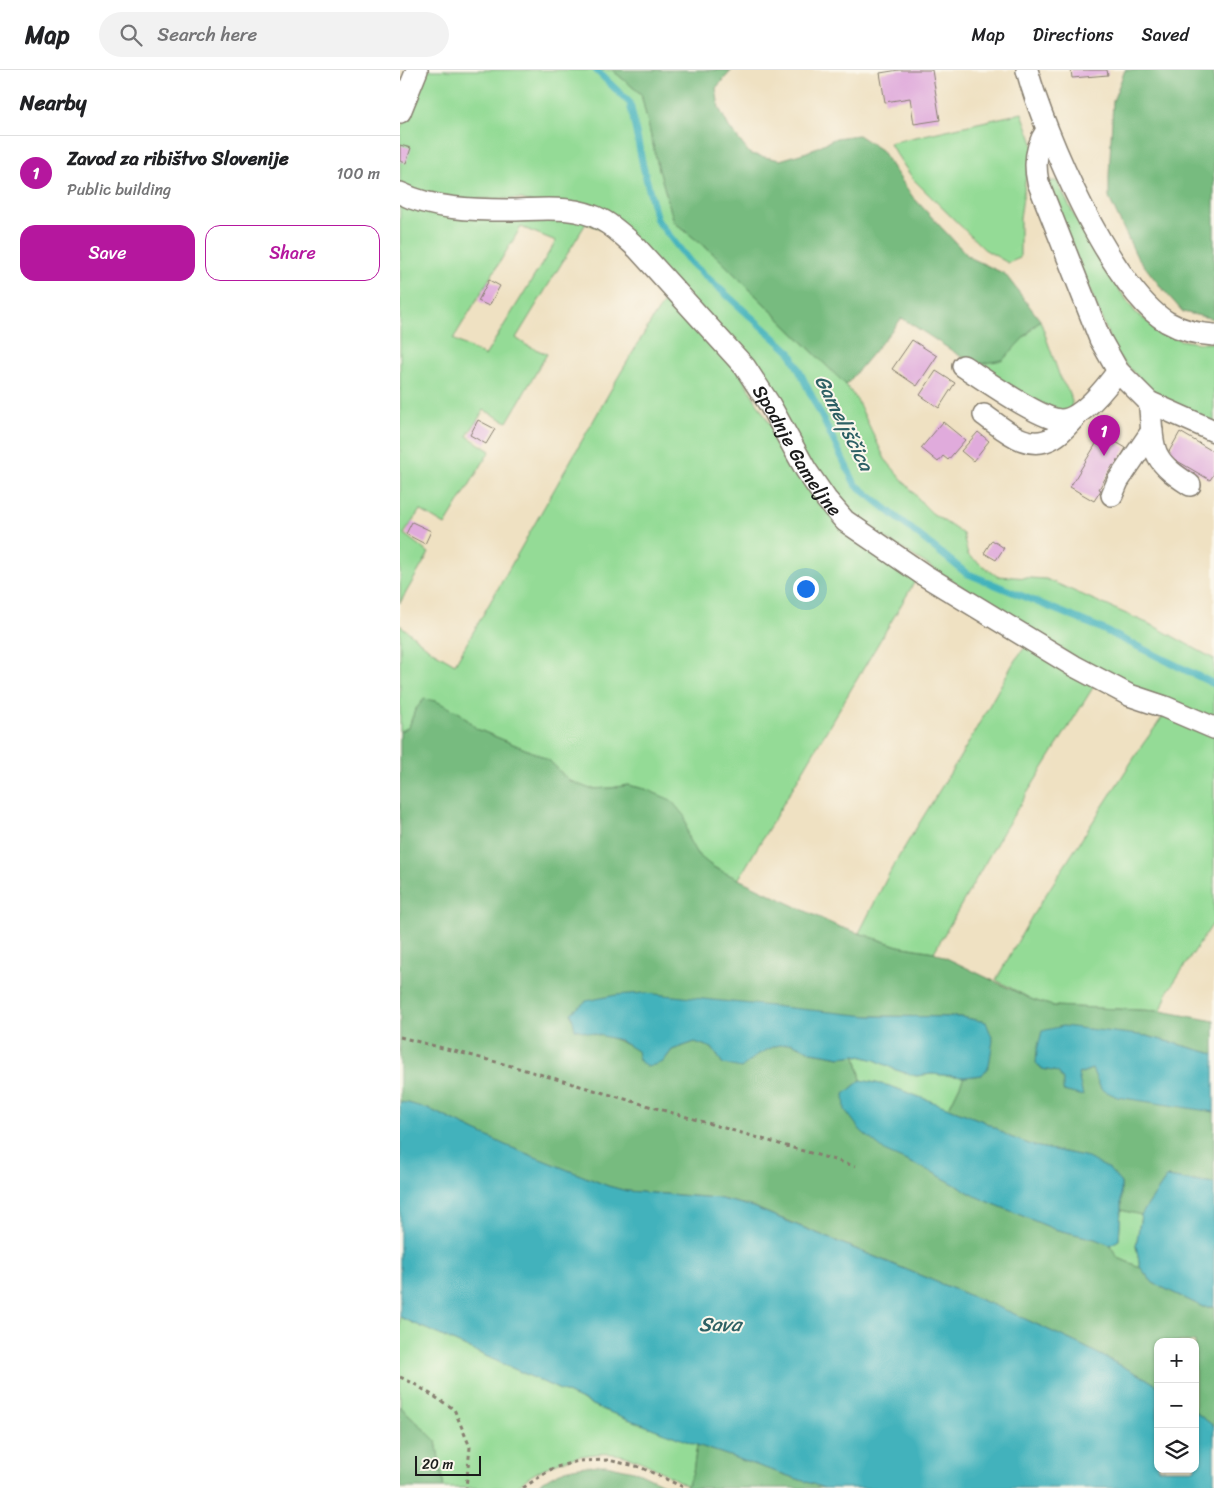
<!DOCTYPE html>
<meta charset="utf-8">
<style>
body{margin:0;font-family:Sriracha,sans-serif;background:#f2f2f2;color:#202124}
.controls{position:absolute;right:15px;bottom:15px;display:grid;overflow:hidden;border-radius:10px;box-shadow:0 1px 4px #0004}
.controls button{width:45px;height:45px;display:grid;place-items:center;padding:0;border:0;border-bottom:1px solid #e0e0e0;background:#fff;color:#202124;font:25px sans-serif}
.scale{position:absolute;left:15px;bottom:12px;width:66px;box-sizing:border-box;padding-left:5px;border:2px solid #1c1c1c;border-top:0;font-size:14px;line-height:18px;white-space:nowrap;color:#1c1c1c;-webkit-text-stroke:4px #fbf7ec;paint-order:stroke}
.you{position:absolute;left:405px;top:518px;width:18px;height:18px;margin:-12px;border:4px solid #fff;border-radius:50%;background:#1a73e8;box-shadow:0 0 0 8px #1a73e833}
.badge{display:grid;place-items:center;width:32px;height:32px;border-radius:50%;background:#b5179e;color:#fff;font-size:16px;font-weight:700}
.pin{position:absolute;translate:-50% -41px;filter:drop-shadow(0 1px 2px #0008)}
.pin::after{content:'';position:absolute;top:26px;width:18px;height:15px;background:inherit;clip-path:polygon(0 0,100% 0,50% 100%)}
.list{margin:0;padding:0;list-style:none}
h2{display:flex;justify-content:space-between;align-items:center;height:65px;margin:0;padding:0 20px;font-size:21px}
h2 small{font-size:16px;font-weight:400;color:#757577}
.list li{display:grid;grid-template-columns:32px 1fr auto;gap:15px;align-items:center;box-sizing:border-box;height:75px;padding:0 20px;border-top:1px solid #e0e0e0}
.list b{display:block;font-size:19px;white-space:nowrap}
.list p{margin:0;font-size:16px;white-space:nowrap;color:#757577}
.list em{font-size:16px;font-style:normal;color:#757577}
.actions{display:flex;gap:10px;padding:15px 20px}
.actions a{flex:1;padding:11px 0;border:1px solid #b5179e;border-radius:15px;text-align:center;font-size:18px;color:#b5179e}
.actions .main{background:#b5179e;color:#fff}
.icon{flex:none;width:28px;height:28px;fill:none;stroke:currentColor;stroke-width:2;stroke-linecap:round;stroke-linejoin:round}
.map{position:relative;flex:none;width:814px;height:1418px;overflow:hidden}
header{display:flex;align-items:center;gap:30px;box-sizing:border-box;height:70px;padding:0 25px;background:#fff;border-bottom:1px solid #e0e0e0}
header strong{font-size:24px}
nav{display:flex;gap:28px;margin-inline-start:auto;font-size:18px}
.search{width:350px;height:45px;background:#f2f2f2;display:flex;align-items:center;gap:12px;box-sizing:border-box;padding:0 18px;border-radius:28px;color:#757577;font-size:19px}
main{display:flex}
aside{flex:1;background:#fff}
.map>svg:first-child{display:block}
</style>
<header>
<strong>Map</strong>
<div class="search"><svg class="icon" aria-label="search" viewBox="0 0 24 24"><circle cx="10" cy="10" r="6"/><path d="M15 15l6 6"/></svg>Search here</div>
<nav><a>Map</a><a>Directions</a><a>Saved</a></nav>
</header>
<main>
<aside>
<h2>Nearby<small></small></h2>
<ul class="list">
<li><span class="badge">1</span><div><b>Zavod za ribištvo Slovenije</b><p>Public building</p></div><em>100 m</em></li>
</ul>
<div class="actions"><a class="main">Save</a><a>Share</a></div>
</aside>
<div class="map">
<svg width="814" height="1418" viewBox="0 0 814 1418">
<rect width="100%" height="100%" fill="#fbf7ec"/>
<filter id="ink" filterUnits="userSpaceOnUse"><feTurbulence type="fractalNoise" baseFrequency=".02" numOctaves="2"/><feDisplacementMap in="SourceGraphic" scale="10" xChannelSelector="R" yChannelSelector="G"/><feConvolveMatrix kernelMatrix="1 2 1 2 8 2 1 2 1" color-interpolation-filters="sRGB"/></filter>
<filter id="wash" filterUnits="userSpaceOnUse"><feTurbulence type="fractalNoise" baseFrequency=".0096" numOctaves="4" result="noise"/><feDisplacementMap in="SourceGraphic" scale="20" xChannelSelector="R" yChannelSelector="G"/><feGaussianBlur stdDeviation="1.12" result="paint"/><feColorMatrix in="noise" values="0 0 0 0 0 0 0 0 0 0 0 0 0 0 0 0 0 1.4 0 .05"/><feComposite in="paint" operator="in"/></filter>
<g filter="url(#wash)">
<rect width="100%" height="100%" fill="#efe1c2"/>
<!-- green -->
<g fill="#94db96" stroke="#587c59" fill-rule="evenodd">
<path d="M 27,0 L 212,0 L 241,24 L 258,96 L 274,152 L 315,185 L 446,315 L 457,330 L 485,389 L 523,434 L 532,443 L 563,464 L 568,485 L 597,506 L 646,509 L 754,556 L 814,589 L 814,650 L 773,635 L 692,598 L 448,445 L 241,174 L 122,129 L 69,129 L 40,125 L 0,116 L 0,59 L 21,16 Z"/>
<path d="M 622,43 L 634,76 L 626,106 L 620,148 L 620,188 L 608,193 L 584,179 L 513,109 L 489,73 Z"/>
<path d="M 650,111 L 657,111 L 675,147 L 710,207 L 736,243 L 757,259 L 780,270 L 799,273 L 814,273 L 814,355 L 757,327 L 716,284 L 649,119 Z"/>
<path d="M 0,130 L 188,150 L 116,268 L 126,275 L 147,284 L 107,352 L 84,340 L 67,366 L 90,381 L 45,455 L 20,440 L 4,464 L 29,483 L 0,533 ZM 121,157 L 156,171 L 85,286 L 53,269 Z"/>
<path d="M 270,224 L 338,301 L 409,419 L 517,508 L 338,810 C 319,800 294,790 288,767 C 286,761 286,753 285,747 L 245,719 L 228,715 L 211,718 L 190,719 L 168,710 L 150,691 L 137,684 L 77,659 L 60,643 L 15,640 L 9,657 L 0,662 L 0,555 L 29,579 L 55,594 L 217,309 L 255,245 Z"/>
<path d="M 640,250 L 661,310 L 670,323 L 672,332 L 671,339 L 661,344 L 574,295 L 625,267 Z"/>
<path d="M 626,576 L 694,616 L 603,762 L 534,882 L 498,876 L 459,863 L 493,796 L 563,682 L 615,590 Z"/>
<path d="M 764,645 L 814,665 L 814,852 L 768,921 L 761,941 L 653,936 L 633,930 L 596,910 L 632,846 L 743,674 Z"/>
<path d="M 456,985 L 475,990 L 496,1000 L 516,1006 L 532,1004 L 564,1007 L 549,1038 L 490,1016 L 461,1010 Z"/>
<path d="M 721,1140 L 741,1145 L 736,1176 L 740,1197 L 718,1188 L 710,1175 L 719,1170 Z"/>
<path d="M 0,1247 L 204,1340 L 297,1375 L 293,1402 L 288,1416 C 268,1406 247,1392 225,1386 C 192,1377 139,1394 116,1418 L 44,1418 L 36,1371 L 0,1336 Z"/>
</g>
<!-- forest -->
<g fill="#77bb7f" stroke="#4a6c4e">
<path d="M 212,0 L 332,0 L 316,18 L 319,38 L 329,57 L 350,84 L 380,90 L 407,82 L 436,68 L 458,65 L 481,80 L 512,126 L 569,187 L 605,204 L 640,250 L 603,290 L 574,295 L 502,248 L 446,315 L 315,185 L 274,152 L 258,96 L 241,24 Z"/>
<path d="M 725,0 L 814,0 L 814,249 L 783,242 L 760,216 L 736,185 L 709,128 L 709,106 L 713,31 Z"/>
<path d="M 24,629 L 36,631 L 60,643 L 77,659 L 137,684 L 150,691 L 168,710 L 190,719 L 211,718 L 228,715 L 245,719 L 271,730 L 285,747 L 288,768 L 297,784 L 313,797 L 437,856 L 498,876 L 534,882 L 633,930 L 653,936 L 761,941 L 814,951 L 814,984 L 747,966 L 710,963 L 643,999 L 658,1002 L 663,1010 L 692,999 L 701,1019 L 814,1042 L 814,1114 L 767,1107 L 741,1145 L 721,1140 L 721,1113 L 684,1086 L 634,1076 L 610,1067 L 583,1051 L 549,1038 L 564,1007 L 582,1005 L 586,952 L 561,947 L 469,946 L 200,964 C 222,971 242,983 263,992 L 272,980 L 295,972 L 312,978 L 323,994 L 359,984 L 375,976 L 391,973 L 412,982 L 440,987 L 456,985 L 461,1010 L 444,1024 L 534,1103 L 577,1127 L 654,1159 L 695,1169 L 710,1175 L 718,1188 L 740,1197 L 753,1213 L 803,1237 L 814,1237 L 814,1356 L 795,1342 L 795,1272 L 758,1272 L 758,1316 L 747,1309 L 683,1276 L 610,1242 L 351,1136 L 317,1128 L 227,1121 L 208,1116 L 105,1075 L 31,1040 L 8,1033 L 0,1032 L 0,662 L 9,657 L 15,640 Z"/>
<path d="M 0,1336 L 36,1371 L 44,1418 L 0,1418 Z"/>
<path d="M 297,1375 L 424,1418 L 286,1418 L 293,1402 Z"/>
<path d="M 206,1395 L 238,1402 L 272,1418 L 134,1418 C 160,1398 174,1396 206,1395 Z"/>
</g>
<!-- water -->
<g fill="#42b2bc" stroke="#2f676c">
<path d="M 244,923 L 469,946 L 561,947 L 586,952 L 593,970 L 589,996 L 582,1005 L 564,1007 L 532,1004 L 516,1006 L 496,1000 L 475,990 L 456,985 L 441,987 L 412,982 L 391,973 L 375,976 L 359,984 L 341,998 L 323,994 L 312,978 L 295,972 L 272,980 L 263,992 L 248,997 L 239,991 L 237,981 L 219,970 L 175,959 L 171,943 L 186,931 L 216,925 Z"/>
<path d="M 663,956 L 747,966 L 814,984 L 814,1042 L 717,1027 L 701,1019 L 692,999 L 678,1004 L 683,1026 L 663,1021 L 663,1010 L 658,1002 L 642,999 L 636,993 L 637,980 L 642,961 Z"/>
<path d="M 461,1010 L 490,1016 L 549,1038 L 583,1051 L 610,1067 L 634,1076 L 684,1086 L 709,1099 L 721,1113 L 721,1140 L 719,1170 L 710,1175 L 695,1169 L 654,1159 L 577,1127 L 534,1103 L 486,1082 L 461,1061 L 445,1040 L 444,1024 Z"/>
<path d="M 0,1032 L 8,1033 L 31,1040 L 105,1075 L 208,1116 L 227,1121 L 317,1128 L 350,1136 L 610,1242 L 683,1276 L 747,1309 L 758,1316 L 758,1399 L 795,1399 L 795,1342 L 814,1356 L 814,1418 L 424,1418 L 297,1375 L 204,1340 L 0,1247 Z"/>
<path d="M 767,1107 L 814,1114 L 814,1237 L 803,1237 L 753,1213 L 740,1197 L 736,1176 L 741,1145 Z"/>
</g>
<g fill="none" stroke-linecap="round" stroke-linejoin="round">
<!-- stream -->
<path stroke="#42b2bc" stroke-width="7" d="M 196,0 L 230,33 L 243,96 L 257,150 L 290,192 L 390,282 L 455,414 L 566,503 L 698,557 L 814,614"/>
</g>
<g id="blocks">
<!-- building -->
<g fill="#e0abdc">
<path d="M 499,0 L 532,0 L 540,50 L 514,54 L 510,28 L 485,32 L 480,3 Z"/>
<path d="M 671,0 L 707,0 L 708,5 L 672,8 Z"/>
<path d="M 0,75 L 11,78 L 6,93 L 0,91 Z"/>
<path d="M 89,210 L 100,216 L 89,236 L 78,231 Z"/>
<path d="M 512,270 L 537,286 L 517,316 L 492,299 Z"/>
<path d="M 536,301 L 555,313 L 539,338 L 520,325 Z"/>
<path d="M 78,350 L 95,359 L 86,374 L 70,365 Z"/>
<path d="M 543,352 L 565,370 L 548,390 L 543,386 L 538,392 L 521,378 Z"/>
<path d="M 578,362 L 589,371 L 573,391 L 561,381 Z"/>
<path d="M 780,362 L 814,382 L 814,404 L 810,410 L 767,385 Z"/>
<path d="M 702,364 L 726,378 L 715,396 L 713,395 L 699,419 L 701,420 L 694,431 L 670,417 Z"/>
<path d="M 12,452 L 31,461 L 25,474 L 6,464 Z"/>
<path d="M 592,470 L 604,478 L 596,490 L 584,483 Z"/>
</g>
</g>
</g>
<g filter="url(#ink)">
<use href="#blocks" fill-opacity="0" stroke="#867e6f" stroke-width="1"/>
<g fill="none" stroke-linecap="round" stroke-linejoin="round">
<!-- minor casing -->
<g stroke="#867e6f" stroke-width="24">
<g id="minor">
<path d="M 627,0 C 644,63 711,218 767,252 C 781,260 797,264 814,265"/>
<path d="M 0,42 L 17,0"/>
<path d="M 647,60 C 636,76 634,94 638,112 L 700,269 L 718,301 L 749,332 L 814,361"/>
<path id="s1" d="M 0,123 C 32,139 73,140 108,140 C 138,140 173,134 202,150 C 215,157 226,168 237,178 L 345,297 L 370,335 L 406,400 L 426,429 L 445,451 L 524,505 L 674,596 L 729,625 L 765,637 L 814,658"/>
<path d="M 563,296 C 582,308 641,350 661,350 C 681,350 707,316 718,301"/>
<path d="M 749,332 C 752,347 750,373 758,386 C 764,398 778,407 790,415"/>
<path d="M 584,345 C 605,360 628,383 654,367 C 663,362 670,352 677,345"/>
<path d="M 712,425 L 718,411 L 752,361"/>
</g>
</g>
<!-- path -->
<g stroke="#867e6f" stroke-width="3" stroke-dasharray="4 4" stroke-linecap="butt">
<path d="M 0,967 L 108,995 L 455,1096"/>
<path d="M 0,1307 L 13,1313 L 54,1339 L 70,1377 L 66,1418"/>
<path d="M 123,1418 L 153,1398 L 178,1391 L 208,1390 L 240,1397 L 283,1417"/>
</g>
<!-- minor -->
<use href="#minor" stroke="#fff" stroke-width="21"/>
</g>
</g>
<g text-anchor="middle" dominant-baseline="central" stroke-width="4" stroke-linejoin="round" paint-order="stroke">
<!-- street labels -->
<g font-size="19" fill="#1c1c1c" stroke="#fbf7ec">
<text stroke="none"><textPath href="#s1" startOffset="510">Spodnje Gameljne</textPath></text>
</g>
<!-- water labels -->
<g font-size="20" font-style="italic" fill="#2d6064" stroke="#fbf7ec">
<text transform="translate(444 353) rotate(63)">Gameljščica</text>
<text x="320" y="1254">Sava</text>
</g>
</g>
</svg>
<div class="controls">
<button>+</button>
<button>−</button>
<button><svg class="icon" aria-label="layers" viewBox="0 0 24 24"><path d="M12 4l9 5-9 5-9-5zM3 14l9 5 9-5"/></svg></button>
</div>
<div class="scale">20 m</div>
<div class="you"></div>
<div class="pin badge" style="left:704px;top:386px">1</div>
</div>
</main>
